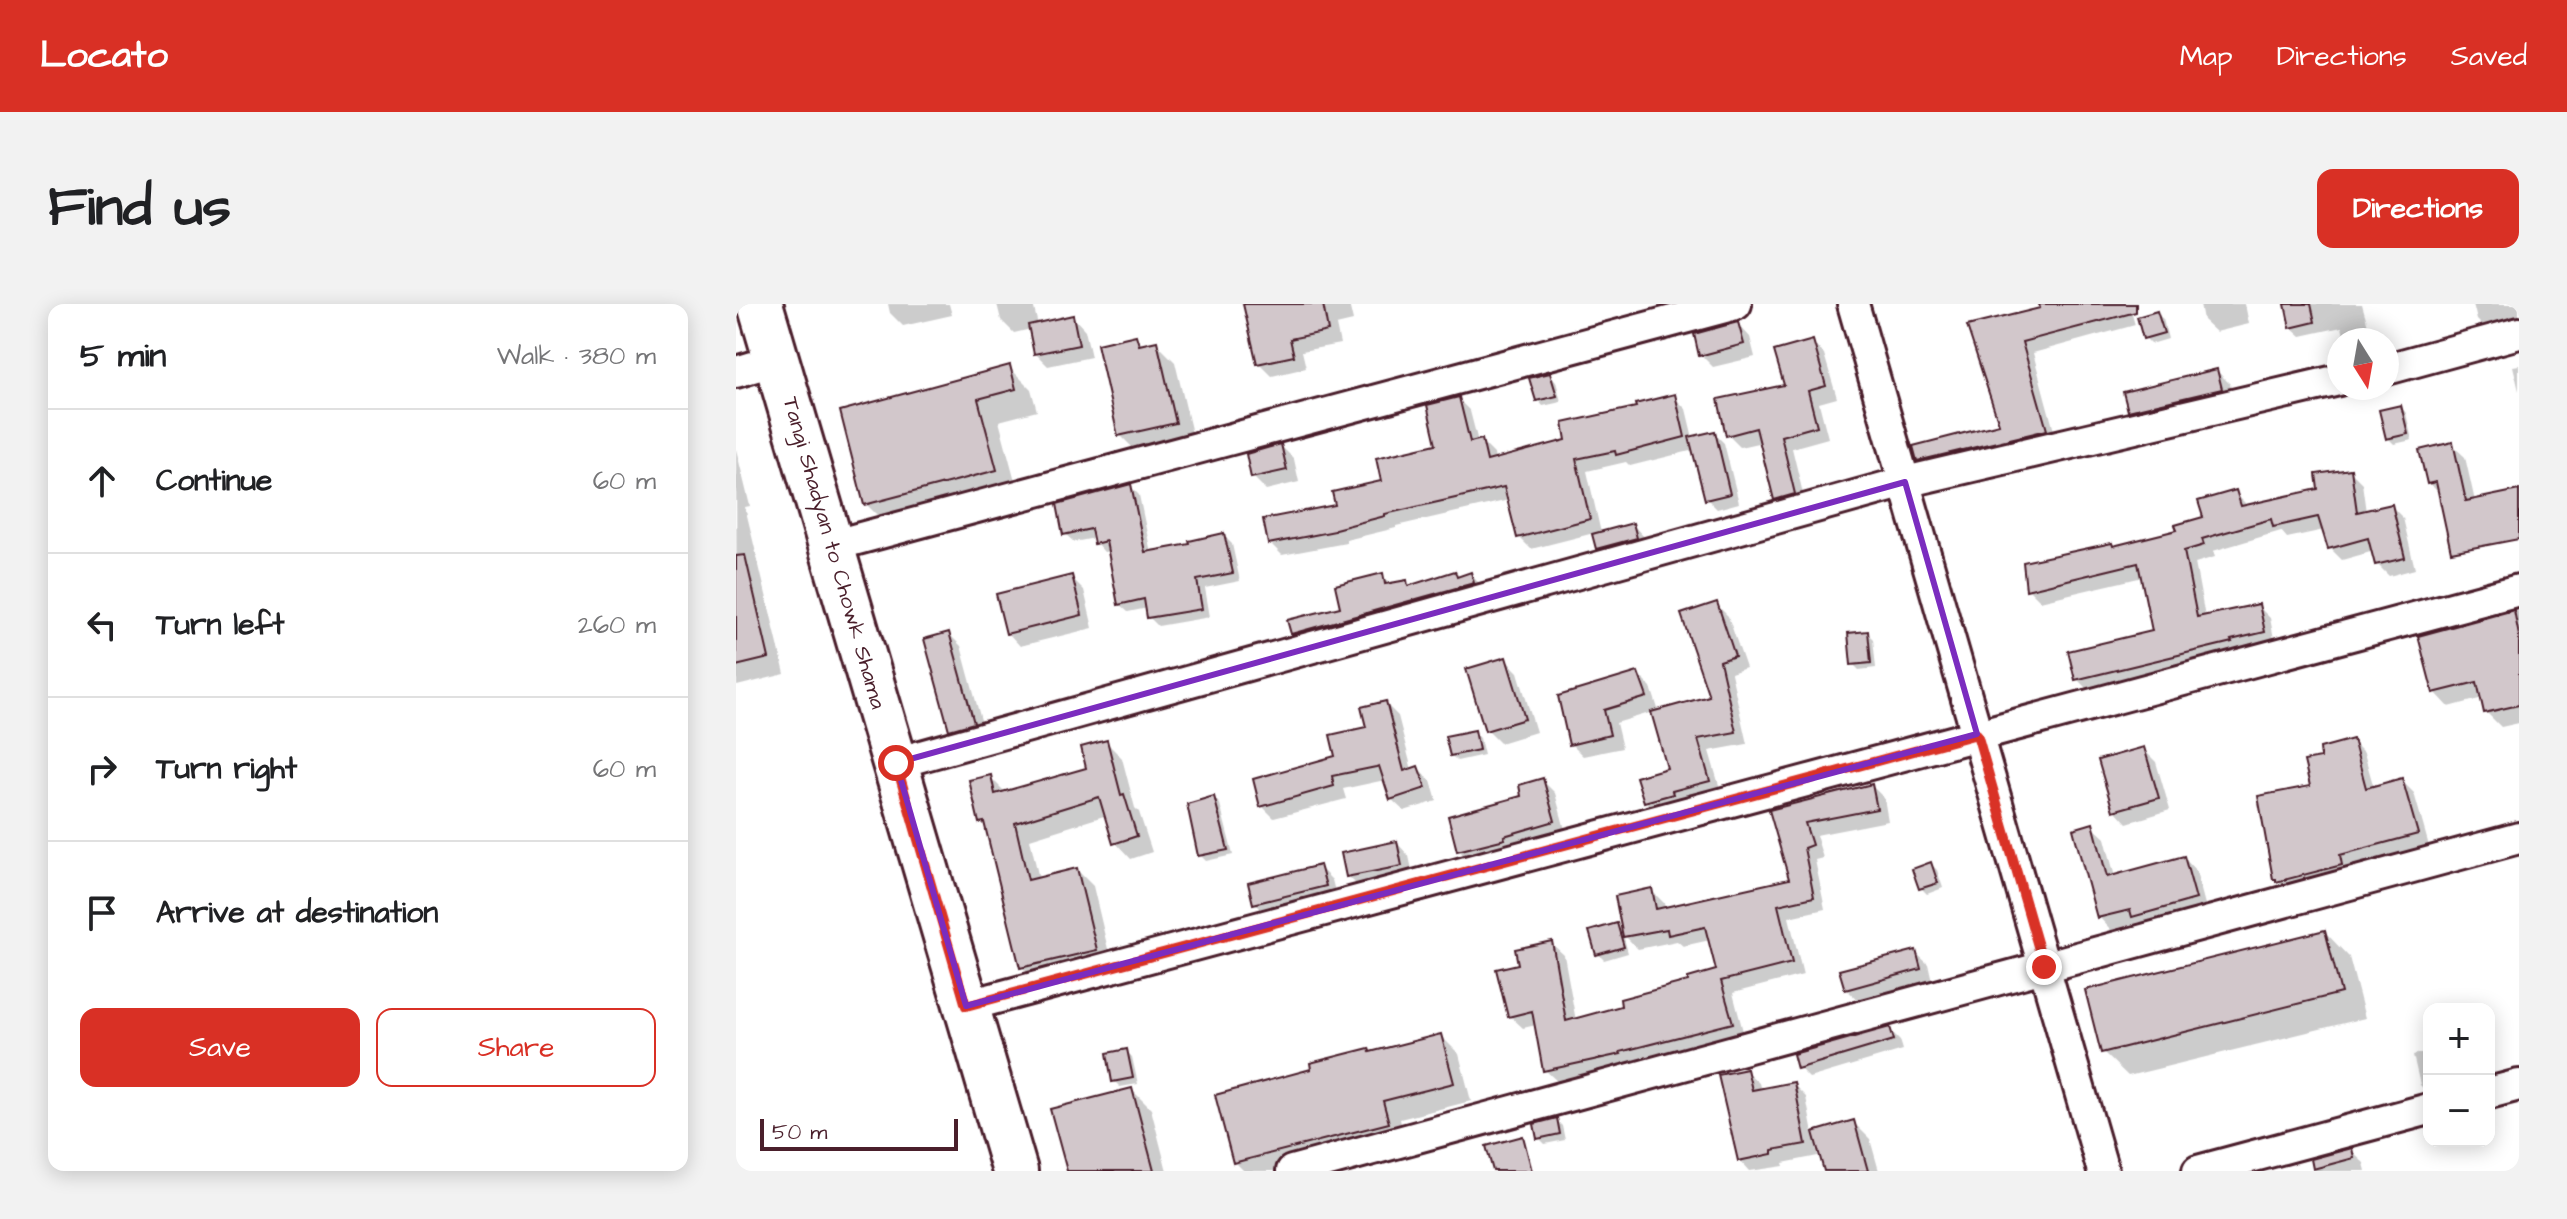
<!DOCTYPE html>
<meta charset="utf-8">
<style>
body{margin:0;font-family:"Architects Daughter",sans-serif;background:#f2f2f2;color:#202124}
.controls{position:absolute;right:24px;bottom:24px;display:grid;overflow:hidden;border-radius:16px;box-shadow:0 4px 20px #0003}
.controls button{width:72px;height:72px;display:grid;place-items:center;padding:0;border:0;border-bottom:2px solid #e0e0e0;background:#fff;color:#202124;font:40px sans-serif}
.compass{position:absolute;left:1591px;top:24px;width:72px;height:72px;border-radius:50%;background:#fff;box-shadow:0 4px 20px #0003;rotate:169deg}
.scale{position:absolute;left:24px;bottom:20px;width:198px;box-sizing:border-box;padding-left:8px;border:4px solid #4a1f2b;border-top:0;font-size:22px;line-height:28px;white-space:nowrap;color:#4a1f2b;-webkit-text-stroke:6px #fff;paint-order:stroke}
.stop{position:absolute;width:24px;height:24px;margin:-18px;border:6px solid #d93025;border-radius:50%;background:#fff}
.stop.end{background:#d93025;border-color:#fff;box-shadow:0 2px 8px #0008}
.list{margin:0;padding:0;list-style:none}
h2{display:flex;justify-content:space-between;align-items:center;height:104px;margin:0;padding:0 32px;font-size:34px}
h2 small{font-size:26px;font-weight:400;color:#757577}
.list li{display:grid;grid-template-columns:52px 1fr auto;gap:24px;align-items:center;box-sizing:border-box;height:144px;padding:0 32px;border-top:2px solid #e0e0e0}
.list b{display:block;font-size:30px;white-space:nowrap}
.list em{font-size:26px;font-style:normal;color:#757577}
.actions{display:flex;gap:16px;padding:24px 32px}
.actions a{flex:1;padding:18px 0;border:2px solid #d93025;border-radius:16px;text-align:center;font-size:28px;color:#d93025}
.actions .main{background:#d93025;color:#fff}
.icon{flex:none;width:44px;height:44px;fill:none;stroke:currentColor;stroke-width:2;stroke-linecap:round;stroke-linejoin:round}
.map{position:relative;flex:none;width:1783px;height:867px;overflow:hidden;border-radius:16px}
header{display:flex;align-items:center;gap:48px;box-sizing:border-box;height:112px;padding:0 40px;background:#d93025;color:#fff}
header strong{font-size:38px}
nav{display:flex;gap:44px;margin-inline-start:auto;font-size:28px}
.intro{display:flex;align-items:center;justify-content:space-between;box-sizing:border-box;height:192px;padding:0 48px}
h1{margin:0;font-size:56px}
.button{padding:20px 36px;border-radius:16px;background:#d93025;color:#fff;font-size:28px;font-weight:700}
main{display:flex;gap:48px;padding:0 48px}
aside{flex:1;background:#fff;border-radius:16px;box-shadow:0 4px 20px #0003}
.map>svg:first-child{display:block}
</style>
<header>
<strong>Locato</strong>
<nav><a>Map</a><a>Directions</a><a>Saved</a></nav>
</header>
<div class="intro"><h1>Find us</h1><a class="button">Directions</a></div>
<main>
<aside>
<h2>5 min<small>Walk · 380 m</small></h2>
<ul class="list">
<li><svg class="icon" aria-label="ahead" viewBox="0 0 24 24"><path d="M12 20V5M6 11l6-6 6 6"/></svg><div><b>Continue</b></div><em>60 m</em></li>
<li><svg class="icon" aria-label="left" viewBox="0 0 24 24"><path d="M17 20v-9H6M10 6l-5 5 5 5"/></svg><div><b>Turn left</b></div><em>260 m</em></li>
<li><svg class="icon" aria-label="right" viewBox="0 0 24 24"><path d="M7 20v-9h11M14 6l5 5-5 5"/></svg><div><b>Turn right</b></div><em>60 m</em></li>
<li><svg class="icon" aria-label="arrive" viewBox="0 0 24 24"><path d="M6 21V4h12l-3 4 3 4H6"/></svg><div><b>Arrive at destination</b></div></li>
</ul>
<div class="actions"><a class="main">Save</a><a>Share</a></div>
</aside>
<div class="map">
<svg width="1783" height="867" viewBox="0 0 1783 867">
<rect width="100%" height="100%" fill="#fff"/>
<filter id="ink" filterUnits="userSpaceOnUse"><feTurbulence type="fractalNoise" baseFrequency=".0125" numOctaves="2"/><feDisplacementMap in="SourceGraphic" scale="16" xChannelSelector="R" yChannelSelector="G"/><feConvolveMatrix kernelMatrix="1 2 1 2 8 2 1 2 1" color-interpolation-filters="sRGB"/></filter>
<g filter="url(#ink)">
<!-- shadow -->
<g fill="#0003">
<path d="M 152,0 L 213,0 L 216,11 L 167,22 L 154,9 Z"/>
<path d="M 261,0 L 297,0 L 302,21 L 337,13 L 349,26 L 355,53 L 312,62 L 300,50 L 295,25 L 278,29 L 265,16 Z"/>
<path d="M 509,0 L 613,0 L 617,17 L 600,21 L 604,40 L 566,47 L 570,64 L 536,72 L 523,59 Z"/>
<path d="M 1305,0 L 1393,0 L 1399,21 L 1297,49 L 1321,138 L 1194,167 L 1183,156 L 1265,121 L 1234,23 L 1307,6 Z"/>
<path d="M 1464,0 L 1509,0 L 1513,20 L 1480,28 L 1467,16 Z"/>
<path d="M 1551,0 L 1626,0 L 1636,36 L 1609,36 L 1606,23 L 1565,32 L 1555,23 Z"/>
<path d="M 1737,0 L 1783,0 L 1783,20 L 1754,29 L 1741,16 Z"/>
<path d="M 1421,10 L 1427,15 L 1432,35 L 1415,40 L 1409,34 Z"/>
<path d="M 1002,20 L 1014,33 L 1019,53 L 977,63 L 965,51 Z"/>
<path d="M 400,34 L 408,42 L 420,39 L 439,58 L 458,138 L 403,150 L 384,131 Z"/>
<path d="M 1076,38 L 1088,50 L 1101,94 L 1083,99 L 1092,134 L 1056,144 L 1070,202 L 1052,207 L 1040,195 L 1026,138 L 1004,143 L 992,131 L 1050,82 Z"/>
<path d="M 1783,61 L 1783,87 L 1777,62 Z"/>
<path d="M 273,63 L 295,85 L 301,107 L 263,117 L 282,188 L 152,222 L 130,200 Z"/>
<path d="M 1481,67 L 1494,80 L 1498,97 L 1406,119 L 1394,106 Z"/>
<path d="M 814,71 L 820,77 L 825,98 L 807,102 L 802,96 Z"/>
<path d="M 938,93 L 950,105 L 957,134 L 978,129 L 988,139 L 1003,199 L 981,205 L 971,195 L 958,146 L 894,162 L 890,158 L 851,167 L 865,229 L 897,221 L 909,234 L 913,246 L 875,257 L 862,244 L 858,229 L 795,245 L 783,233 L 773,196 L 660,222 L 660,224 L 610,236 L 610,239 L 546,251 L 534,239 L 647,178 L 703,142 L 722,95 L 734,107 L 742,138 L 746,138 L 758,150 L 759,157 L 833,137 L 902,104 Z"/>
<path d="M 1665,103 L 1670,109 L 1676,136 L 1658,140 L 1652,134 Z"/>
<path d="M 1716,141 L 1729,153 L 1743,215 L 1705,191 L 1693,179 Z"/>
<path d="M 545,142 L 558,155 L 563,178 L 530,186 L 517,173 Z"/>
<path d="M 0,145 L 14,202 L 9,203 L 49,370 L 1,382 Z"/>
<path d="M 1614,167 L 1626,179 L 1630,208 L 1655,202 L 1667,214 L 1679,265 L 1653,272 L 1641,260 L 1638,247 L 1606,256 L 1594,244 L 1588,226 L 1551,234 L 1545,227 L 1477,247 L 1479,253 L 1459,259 L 1469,313 L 1522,302 L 1534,314 L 1539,340 L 1353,387 L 1341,375 L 1419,329 L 1407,273 L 1304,297 L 1292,285 L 1378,243 L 1444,228 L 1469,214 L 1499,189 L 1511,201 L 1584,186 Z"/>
<path d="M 395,183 L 403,191 L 415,249 L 456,241 L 487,231 L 496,240 L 504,277 L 469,284 L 474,313 L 422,322 L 413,313 L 412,304 L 392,308 L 383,300 L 374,247 L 368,248 L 360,239 L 359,234 L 338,238 L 329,230 Z"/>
<path d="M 719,269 L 723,274 L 734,270 L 746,282 L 568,341 L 556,329 L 607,304 L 646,271 L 656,281 L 670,278 L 675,283 Z"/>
<path d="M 335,273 L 348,286 L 357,324 L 284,342 L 272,329 Z"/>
<path d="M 980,300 L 992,312 L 1010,364 L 995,369 L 1011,440 L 973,447 L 985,488 L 922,509 L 910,497 L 933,466 L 917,408 L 880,419 L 886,444 L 847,452 L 835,440 L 902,370 L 915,383 L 923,408 L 975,394 Z"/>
<path d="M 1783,307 L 1783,419 L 1765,423 L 1750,408 L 1747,394 L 1713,403 L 1699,388 L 1684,333 Z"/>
<path d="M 1131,329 L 1137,335 L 1140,364 L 1123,366 L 1117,360 Z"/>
<path d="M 213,330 L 225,342 L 249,431 L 227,437 L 214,425 Z"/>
<path d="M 769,355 L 782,368 L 800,428 L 764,439 L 751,426 Z"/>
<path d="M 649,399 L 662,412 L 676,466 L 682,464 L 695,477 L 701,497 L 668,507 L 655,495 L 649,476 L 607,485 L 610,495 L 538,514 L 526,502 L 601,453 L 632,424 Z"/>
<path d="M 738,428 L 744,434 L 748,451 L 721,457 L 715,451 Z"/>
<path d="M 1616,437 L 1628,449 L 1638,484 L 1665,476 L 1678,489 L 1693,542 L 1615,563 L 1617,573 L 1551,587 L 1539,574 L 1588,456 Z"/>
<path d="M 370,438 L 386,454 L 399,504 L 403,508 L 416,548 L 395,555 L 379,538 L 371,511 L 294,535 L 303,575 L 341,566 L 357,582 L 376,662 L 302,679 L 286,663 L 252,525 L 245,518 L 254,473 L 270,489 L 353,465 Z"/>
<path d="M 1408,446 L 1420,458 L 1434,506 L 1391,519 L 1379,506 Z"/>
<path d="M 807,477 L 819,489 L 830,529 L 735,559 L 723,546 Z"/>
<path d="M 1136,482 L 1148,494 L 1152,517 L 1080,531 L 1087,554 L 1079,556 L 1089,605 L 1053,613 L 1067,671 L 997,689 L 1008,731 L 896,763 L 822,778 L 809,766 L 800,721 L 787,724 L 774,712 L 784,661 L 815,639 L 828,651 L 840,717 L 888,704 L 983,668 L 974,636 L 947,642 L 941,637 L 902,645 L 887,630 L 892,649 L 868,656 L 862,650 L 880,621 L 889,630 L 915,586 L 928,599 L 929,605 L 1055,577 L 1035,507 Z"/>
<path d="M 478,494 L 484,500 L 497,551 L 470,557 L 464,551 Z"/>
<path d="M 1356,522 L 1369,534 L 1379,573 L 1448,554 L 1460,567 L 1471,608 L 1411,624 L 1404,618 L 1375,626 L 1363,613 Z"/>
<path d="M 661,539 L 673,552 L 678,575 L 625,585 L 612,572 Z"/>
<path d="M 1195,560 L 1201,566 L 1207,584 L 1191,590 L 1185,584 Z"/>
<path d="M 583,563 L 596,576 L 601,595 L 532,612 L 519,599 Z"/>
<path d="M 1589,628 L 1613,653 L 1629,714 L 1392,772 L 1367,748 Z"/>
<path d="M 1179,648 L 1192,660 L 1196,678 L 1123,697 L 1110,685 Z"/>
<path d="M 1154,726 L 1164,736 L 1167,746 L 1073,774 L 1063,764 Z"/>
<path d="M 705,732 L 723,750 L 735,797 L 664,815 L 669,837 L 550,867 L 508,867 L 499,858 L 577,766 L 633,746 L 636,750 Z"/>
<path d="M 390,747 L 396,753 L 402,780 L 384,783 L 378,777 Z"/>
<path d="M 1693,747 L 1693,790 L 1684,781 L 1677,751 Z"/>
<path d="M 1010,767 L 1023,779 L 1025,787 L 1057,780 L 1070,793 L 1077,830 L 1117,818 L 1134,835 L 1143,867 L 1090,867 L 1083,842 L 1080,843 L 1082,852 L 1047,859 L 1048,862 L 1014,867 L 1004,856 Z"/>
<path d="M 396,786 L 415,805 L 431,867 L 333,867 Z"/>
<path d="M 820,816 L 826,822 L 829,836 L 809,840 L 803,834 Z"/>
<path d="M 1615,847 L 1628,859 L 1630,867 L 1579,867 L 1577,857 Z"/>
</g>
<!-- building -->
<g fill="#d2c7cb" stroke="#4a1f2b" stroke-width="2">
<path d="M 507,0 L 587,0 L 592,27 L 554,35 L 558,52 L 521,60 Z"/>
<path d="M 1303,0 L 1400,0 L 1400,8 L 1286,38 L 1311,126 L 1181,157 L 1177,142 L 1263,120 L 1231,22 L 1304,4 Z"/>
<path d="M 1549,0 L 1575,0 L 1579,18 L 1554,24 Z"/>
<path d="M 1421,7 L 1428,29 L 1407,35 L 1401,13 Z"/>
<path d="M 337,11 L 343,41 L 298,50 L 292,21 Z"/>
<path d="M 1002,18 L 1008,40 L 963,52 L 958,30 Z"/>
<path d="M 400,31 L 403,41 L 421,37 L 440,119 L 382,132 L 361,40 Z"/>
<path d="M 1077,36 L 1090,82 L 1072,87 L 1081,122 L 1045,132 L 1059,190 L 1038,196 L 1020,124 L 990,132 L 982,95 L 1048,81 L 1038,47 Z"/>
<path d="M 274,61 L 280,85 L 242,95 L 261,166 L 128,201 L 104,107 Z"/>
<path d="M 1481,65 L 1486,85 L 1392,107 L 1387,88 Z"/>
<path d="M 814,69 L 821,92 L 800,97 L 793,74 Z"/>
<path d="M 939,90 L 949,133 L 880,151 L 879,147 L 840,155 L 854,215 L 781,234 L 768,183 L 649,210 L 649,212 L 599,225 L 599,227 L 532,240 L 527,215 L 599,201 L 596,188 L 645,177 L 640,154 L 700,140 L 691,101 L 723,93 L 734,138 L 746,135 L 751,157 L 830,136 L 827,119 L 900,103 L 899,100 Z"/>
<path d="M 1665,101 L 1672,130 L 1650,135 L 1643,106 Z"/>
<path d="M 979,127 L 994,190 L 969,196 L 953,133 Z"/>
<path d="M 1717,138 L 1730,197 L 1783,186 L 1783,235 L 1715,248 L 1700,178 L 1691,180 L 1683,146 Z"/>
<path d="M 545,140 L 551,166 L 515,174 L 510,150 Z"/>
<path d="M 1615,165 L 1621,208 L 1656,200 L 1669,254 L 1639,261 L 1632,234 L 1592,245 L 1582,213 L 1537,223 L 1535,215 L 1466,235 L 1468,241 L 1448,247 L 1461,313 L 1523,300 L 1529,328 L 1495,336 L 1496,338 L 1339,376 L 1332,347 L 1416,327 L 1402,259 L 1290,286 L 1287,258 L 1376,239 L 1377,242 L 1441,226 L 1439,221 L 1467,213 L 1462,197 L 1500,186 L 1505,202 L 1582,185 L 1580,170 Z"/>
<path d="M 395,180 L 409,248 L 454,240 L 453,237 L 488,229 L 497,269 L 461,276 L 466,305 L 411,314 L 408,295 L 382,301 L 370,237 L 358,240 L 355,225 L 327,231 L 321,200 Z"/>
<path d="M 897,219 L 901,234 L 860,245 L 856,230 Z"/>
<path d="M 9,251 L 33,354 L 0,362 L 0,252 Z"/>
<path d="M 719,267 L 721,273 L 735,268 L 738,279 L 555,330 L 551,316 L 604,303 L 599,281 L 647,269 L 649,280 L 671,276 L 672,282 Z"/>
<path d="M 336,271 L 346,311 L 270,330 L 260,290 Z"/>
<path d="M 981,298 L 999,352 L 984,357 L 1000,428 L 962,435 L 974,477 L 936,487 L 937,490 L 908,498 L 900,473 L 931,464 L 915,408 L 973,392 L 945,310 Z"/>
<path d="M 1778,306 L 1783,332 L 1783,401 L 1748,409 L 1741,378 L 1697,389 L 1682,332 Z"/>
<path d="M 1132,327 L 1135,359 L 1115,361 L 1112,329 Z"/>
<path d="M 213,328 L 238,419 L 213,426 L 188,335 Z"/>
<path d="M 770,353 L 789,415 L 749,427 L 730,365 Z"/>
<path d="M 902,368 L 911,393 L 868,406 L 874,431 L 833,441 L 822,392 Z"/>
<path d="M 650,397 L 668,467 L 682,462 L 690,484 L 654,496 L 643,462 L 640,463 L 596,472 L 598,482 L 524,503 L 517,475 L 599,452 L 594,431 L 630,423 L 625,403 Z"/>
<path d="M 739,426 L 743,446 L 714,452 L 709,432 Z"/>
<path d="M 1617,435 L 1630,484 L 1666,474 L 1682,530 L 1604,551 L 1606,561 L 1540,578 L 1540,575 L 1537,575 L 1522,492 L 1574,482 L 1568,457 L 1585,454 L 1584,444 Z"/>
<path d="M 371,436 L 385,491 L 388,490 L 401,532 L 377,540 L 363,493 L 279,519 L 292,576 L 341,564 L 361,646 L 284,664 L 248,518 L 243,519 L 233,476 L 255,471 L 259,490 L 350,464 L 345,443 Z"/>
<path d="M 1408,443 L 1423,494 L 1377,507 L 1362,456 Z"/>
<path d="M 807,474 L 819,517 L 768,532 L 769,535 L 721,547 L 712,512 L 785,492 L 783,481 Z"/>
<path d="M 1136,480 L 1141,505 L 1069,519 L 1076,541 L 1068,544 L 1078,593 L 1042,601 L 1056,659 L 985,677 L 997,719 L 884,748 L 885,750 L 807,767 L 796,707 L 772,713 L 760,665 L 782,660 L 779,645 L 816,637 L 830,717 L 885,702 L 884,695 L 952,677 L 952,674 L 980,666 L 969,623 L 932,631 L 931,625 L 887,633 L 879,592 L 916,584 L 920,605 L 1053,575 L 1033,506 Z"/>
<path d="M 478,492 L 492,546 L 462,552 L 451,500 Z"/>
<path d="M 1357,519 L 1371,573 L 1448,552 L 1460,595 L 1396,613 L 1394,606 L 1361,614 L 1337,525 Z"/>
<path d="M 661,537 L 666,562 L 610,573 L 605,549 Z"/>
<path d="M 1195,558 L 1202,579 L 1183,585 L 1176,565 Z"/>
<path d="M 584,561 L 590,582 L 517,600 L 512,579 Z"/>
<path d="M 881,619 L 888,643 L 860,651 L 853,627 Z"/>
<path d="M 1589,626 L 1605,689 L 1365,749 L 1349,686 Z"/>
<path d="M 1180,646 L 1185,665 L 1109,686 L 1103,666 Z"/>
<path d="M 1154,723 L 1158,736 L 1061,765 L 1057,750 Z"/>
<path d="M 705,730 L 718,779 L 647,797 L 653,819 L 497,859 L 479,791 L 575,765 L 574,759 L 633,744 L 634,748 Z"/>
<path d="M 391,745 L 397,774 L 376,778 L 371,749 Z"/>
<path d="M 1011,765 L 1016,786 L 1058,778 L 1070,840 L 1036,846 L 1036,850 L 1002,857 L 982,771 Z"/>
<path d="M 396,784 L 418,867 L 331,867 L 314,805 Z"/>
<path d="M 821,814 L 824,830 L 801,835 L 798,820 Z"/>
<path d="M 1118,816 L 1132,867 L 1088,867 L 1077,828 Z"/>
<path d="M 787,832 L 796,867 L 757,867 L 750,842 Z"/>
<path d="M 1616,844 L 1618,854 L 1577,865 L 1575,855 Z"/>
</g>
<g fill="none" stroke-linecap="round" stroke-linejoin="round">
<!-- minor casing -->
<g stroke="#4a1f2b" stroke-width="36">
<g id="minor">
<path d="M 1117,0 L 1367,867"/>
<path d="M 1651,65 L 1783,29"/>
<path d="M 0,68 L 40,56"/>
<path d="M 95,242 L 1000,0"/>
<path d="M 160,459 L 1169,178 L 1603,76"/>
<path d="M 230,702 L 1783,286"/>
<path d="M 1753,789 L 1783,781"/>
<path d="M 556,867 L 1783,534"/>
<path d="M 1462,867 L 1693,805"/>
</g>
</g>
<!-- primary casing -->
<g stroke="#4a1f2b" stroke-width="50">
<path id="primary" d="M 24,0 L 279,867"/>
</g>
<!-- minor -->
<use href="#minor" stroke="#fff" stroke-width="30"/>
<!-- primary -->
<use href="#primary" stroke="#fff" stroke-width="44"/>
</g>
</g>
<g fill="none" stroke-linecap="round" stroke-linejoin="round" filter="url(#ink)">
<!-- route -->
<path stroke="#d93025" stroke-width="10" d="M 160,459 L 230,702 L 1241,430 L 1308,663"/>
</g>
<!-- marked area -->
<path fill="none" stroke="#7b2cbf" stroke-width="6" stroke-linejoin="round" d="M 1169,178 L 1241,430 L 230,702 L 160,459 Z"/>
<g text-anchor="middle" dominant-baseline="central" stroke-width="6" stroke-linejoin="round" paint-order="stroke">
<!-- street labels -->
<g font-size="22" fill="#4a1f2b" stroke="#fff">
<text transform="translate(98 249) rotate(74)">Tangi Shadyan to Chowk Shama</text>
</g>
</g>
</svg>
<div class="controls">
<button>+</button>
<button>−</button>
</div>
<svg class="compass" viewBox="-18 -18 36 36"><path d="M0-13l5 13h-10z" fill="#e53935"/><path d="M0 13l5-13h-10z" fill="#757577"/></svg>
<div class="scale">50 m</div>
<div class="stop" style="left:160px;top:459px"></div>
<div class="stop end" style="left:1308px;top:663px"></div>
</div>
</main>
